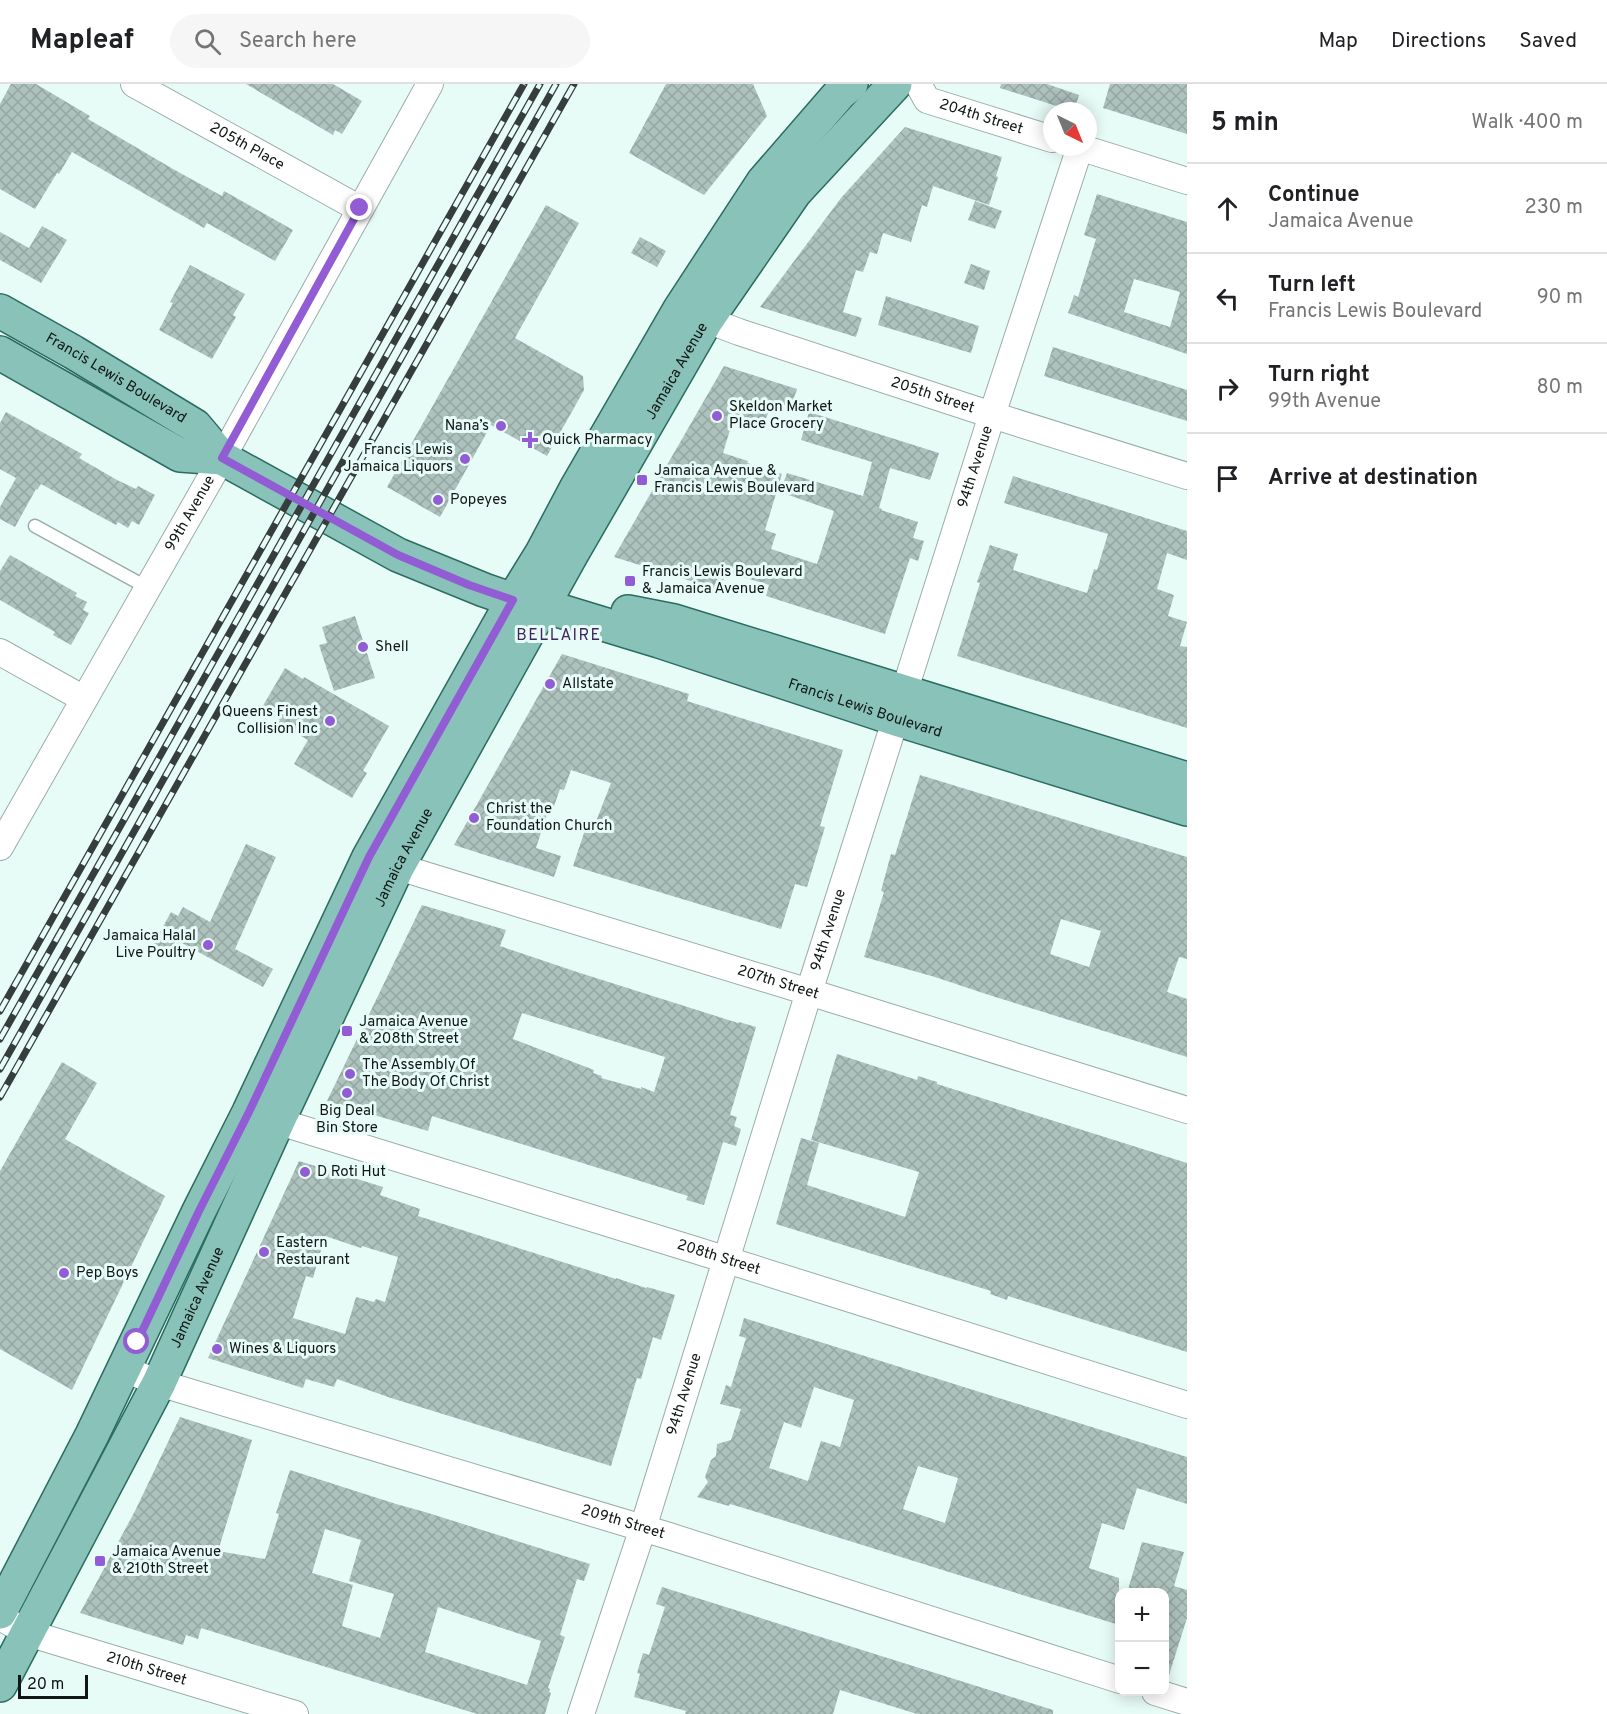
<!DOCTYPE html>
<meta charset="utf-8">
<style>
body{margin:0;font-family:Overpass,sans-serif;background:#f6f6f6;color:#202124}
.controls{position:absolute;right:18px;bottom:18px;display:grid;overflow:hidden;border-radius:12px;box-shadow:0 3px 15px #0003}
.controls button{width:54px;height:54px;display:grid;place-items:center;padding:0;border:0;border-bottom:2px solid #e0e0e0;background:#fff;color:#202124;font:30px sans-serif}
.compass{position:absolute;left:1043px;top:18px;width:54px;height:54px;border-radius:50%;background:#fff;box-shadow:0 3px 15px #0003;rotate:137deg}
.scale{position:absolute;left:18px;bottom:15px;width:70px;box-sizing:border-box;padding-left:6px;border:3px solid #101716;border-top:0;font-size:16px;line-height:21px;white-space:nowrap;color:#101716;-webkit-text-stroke:4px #e8fcf7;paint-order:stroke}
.stop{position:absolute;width:18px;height:18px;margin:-14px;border:4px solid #915cd4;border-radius:50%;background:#fff}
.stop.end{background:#915cd4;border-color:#fff;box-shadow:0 2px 6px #0008}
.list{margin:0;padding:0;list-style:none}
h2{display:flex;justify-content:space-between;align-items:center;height:78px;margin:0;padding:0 24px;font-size:26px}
h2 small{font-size:20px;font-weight:400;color:#757577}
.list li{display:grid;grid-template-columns:39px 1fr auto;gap:18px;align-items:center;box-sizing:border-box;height:90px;padding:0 24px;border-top:2px solid #e0e0e0}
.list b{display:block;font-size:22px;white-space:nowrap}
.list p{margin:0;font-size:20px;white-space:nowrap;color:#757577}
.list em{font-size:20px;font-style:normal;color:#757577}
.icon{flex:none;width:33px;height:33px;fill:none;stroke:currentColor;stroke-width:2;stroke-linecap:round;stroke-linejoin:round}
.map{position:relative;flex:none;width:1187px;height:1630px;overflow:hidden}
header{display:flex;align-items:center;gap:36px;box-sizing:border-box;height:84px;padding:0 30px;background:#fff;border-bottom:2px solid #e0e0e0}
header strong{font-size:28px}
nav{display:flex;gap:33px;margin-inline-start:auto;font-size:21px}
.search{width:420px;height:54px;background:#f6f6f6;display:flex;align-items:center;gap:15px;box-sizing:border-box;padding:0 21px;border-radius:33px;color:#757577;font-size:22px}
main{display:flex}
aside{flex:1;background:#fff}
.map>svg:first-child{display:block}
</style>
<header>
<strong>Mapleaf</strong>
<div class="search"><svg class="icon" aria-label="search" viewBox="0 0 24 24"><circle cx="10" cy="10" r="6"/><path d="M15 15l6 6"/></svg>Search here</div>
<nav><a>Map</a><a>Directions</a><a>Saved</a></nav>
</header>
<main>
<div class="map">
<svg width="1187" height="1630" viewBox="0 0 1187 1630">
<defs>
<pattern id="building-cross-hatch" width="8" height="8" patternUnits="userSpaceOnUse" patternTransform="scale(1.5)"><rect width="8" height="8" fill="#aec2bd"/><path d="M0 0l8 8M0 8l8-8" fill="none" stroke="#95a6a2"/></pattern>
</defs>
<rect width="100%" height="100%" fill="#e8fcf7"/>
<!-- building -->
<g fill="url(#building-cross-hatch)" fill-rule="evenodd">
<path d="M 11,0 L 36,0 L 90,32 L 88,35 L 173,85 L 222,112 L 224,107 L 293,146 L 275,177 L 207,139 L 204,144 L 72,68 L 59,90 L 57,89 L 35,125 L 0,105 L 0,20 Z"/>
<path d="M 246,0 L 333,0 L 362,17 L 342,50 L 335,46 L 333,51 Z"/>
<path d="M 666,0 L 753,0 L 767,32 L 704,111 L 629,69 Z"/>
<path d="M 1001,0 L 1047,0 L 1079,11 L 1074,27 L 1072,27 L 1000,4 Z"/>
<path d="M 1110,0 L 1187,0 L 1187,50 L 1103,24 Z"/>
<path d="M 905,43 L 1002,73 L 996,92 L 998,93 L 989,121 L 933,102 L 927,123 L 922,121 L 911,158 L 883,149 L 877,170 L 870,168 L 863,188 L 856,186 L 843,228 L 862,234 L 856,253 L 760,223 L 841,114 Z"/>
<path d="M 1097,110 L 1187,138 L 1187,270 L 1068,229 L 1074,211 L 1078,213 L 1096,155 L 1084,151 ZM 1134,195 L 1180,208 L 1170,243 L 1124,228 Z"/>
<path d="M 975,117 L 1002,127 L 995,145 L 968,136 Z"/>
<path d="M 546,121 L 579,139 L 515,254 L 583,292 L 584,306 L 547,372 L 491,341 L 440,433 L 387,403 Z"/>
<path d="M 42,142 L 67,156 L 41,199 L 0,176 L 0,148 L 29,164 Z"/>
<path d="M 640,153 L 666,167 L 657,183 L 631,169 Z"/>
<path d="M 971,180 L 990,187 L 984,206 L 964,199 Z"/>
<path d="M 190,181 L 245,210 L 233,231 L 236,233 L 212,275 L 159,246 L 173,219 L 170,218 Z"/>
<path d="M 886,212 L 979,242 L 971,269 L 878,241 Z"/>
<path d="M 1053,263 L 1187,306 L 1187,337 L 1044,292 Z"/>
<path d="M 724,282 L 797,305 L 791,323 L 772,317 L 765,338 L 761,337 L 759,344 L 733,336 L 723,369 L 748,377 L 747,379 L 782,390 L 765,446 L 776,450 L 771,465 L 817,480 L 834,427 L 780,408 L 787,389 L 863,412 L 872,378 L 801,356 L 809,328 L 939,369 L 930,396 L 890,384 L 879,424 L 882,425 L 881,426 L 918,438 L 913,454 L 924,457 L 918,477 L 910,474 L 885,550 L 766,512 L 769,501 L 726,488 L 720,506 L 614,473 Z"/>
<path d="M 6,328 L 82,370 L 79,374 L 117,396 L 136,405 L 138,402 L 155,411 L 139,441 L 132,437 L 128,444 L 118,438 L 116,441 L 41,400 L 37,406 L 36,405 L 15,443 L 0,435 L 0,423 L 16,394 L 0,385 L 0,339 Z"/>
<path d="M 1013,392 L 1187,447 L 1187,476 L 1167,469 L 1157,505 L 1174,511 L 1168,532 L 1187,538 L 1180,562 L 1187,563 L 1187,644 L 957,572 L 980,499 L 977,498 L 990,461 L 1018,470 L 1013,486 L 1087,509 L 1094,485 L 1097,486 L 1108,450 L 1004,419 Z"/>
<path d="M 10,471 L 77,509 L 75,512 L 87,518 L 83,526 L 89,529 L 71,561 L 53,551 L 55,548 L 0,516 L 0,487 Z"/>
<path d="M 355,532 L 375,594 L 334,607 L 319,561 L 327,559 L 322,543 Z"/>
<path d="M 562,570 L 689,610 L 687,617 L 843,666 L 820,742 L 825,743 L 807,803 L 795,800 L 781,845 L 573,782 L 588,737 L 595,740 L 611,699 L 571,686 L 564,706 L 560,705 L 553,725 L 549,724 L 536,764 L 561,772 L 554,793 L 454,761 Z"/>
<path d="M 285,584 L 303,595 L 304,593 L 389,642 L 363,687 L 367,689 L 352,714 L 294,680 L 308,656 L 278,639 L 280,636 L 261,625 Z"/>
<path d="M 920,691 L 1187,773 L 1187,875 L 1179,873 L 1167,908 L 1187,915 L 1187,973 L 989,911 L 935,893 L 864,873 L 884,808 L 881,807 L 891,770 L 895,771 ZM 1061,835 L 1101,847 L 1089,883 L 1050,870 Z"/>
<path d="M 246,760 L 276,773 L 235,865 L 273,885 L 263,903 L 180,858 L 170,876 L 151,865 L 171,828 L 178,832 L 183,823 L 210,838 Z"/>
<path d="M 422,821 L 506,846 L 500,862 L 577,888 L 738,939 L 739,938 L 756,943 L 730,1031 L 737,1033 L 734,1042 L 741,1045 L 736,1062 L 723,1058 L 704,1121 L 686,1116 L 688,1112 L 432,1032 L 428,1047 L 327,1017 ZM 522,929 L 665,973 L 654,1008 L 641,1003 L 641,1005 L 601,994 L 602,992 L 593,989 L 594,986 L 513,955 Z"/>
<path d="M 837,970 L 917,996 L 918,992 L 937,998 L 937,1000 L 1187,1079 L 1187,1268 L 1008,1212 L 1007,1216 L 990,1210 L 991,1207 L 776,1140 L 801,1054 L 819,1059 L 807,1101 L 905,1133 L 919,1088 L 811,1056 Z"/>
<path d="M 62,978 L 97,999 L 65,1055 L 165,1112 L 72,1306 L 0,1265 L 0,1087 Z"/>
<path d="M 299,1077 L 383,1103 L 380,1111 L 420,1125 L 418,1132 L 616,1195 L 616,1194 L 646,1204 L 647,1203 L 675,1211 L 661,1256 L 653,1253 L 641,1295 L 637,1294 L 611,1382 L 391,1314 L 337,1295 L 334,1303 L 306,1295 L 303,1304 L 208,1274 ZM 325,1152 L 361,1164 L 362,1162 L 398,1173 L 385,1218 L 376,1215 L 374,1218 L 356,1213 L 345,1250 L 293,1234 L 306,1192 L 313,1194 Z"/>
<path d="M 744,1234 L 1187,1373 L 1187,1420 L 1137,1404 L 1124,1446 L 1102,1439 L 1089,1484 L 1119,1494 L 1119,1541 L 750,1426 L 730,1420 L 729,1422 L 697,1413 L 708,1398 L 705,1393 L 711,1376 L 716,1372 L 717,1360 L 731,1356 L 741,1325 L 720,1320 L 726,1301 L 731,1303 L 746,1254 L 739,1252 ZM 814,1303 L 854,1316 L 840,1363 L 821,1357 L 808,1397 L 769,1384 L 784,1338 L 801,1344 ZM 918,1382 L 958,1394 L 945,1439 L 903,1425 Z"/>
<path d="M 180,1333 L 252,1356 L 218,1467 L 265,1475 L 279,1430 L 276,1429 L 290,1386 L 396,1420 L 425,1428 L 590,1480 L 584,1497 L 577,1495 L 560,1551 L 565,1553 L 548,1604 L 550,1605 L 549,1608 L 551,1609 L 545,1630 L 477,1630 L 201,1544 L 198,1555 L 186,1551 L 183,1561 L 80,1529 L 135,1427 ZM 325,1445 L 361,1456 L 349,1497 L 394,1510 L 380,1554 L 342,1542 L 353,1501 L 312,1489 ZM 438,1523 L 541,1557 L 527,1601 L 425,1568 Z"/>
<path d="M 1142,1458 L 1184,1468 L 1174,1502 L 1187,1506 L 1187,1534 L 1169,1591 L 1164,1591 L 1164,1509 L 1127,1509 Z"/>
<path d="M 662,1503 L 1053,1626 L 1053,1630 L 917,1630 L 840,1606 L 833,1630 L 685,1630 L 686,1627 L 634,1613 L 640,1590 L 637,1589 L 643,1569 L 649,1571 L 665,1523 L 656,1520 Z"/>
</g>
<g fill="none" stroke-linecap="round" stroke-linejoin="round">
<!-- service casing -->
<g stroke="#9aada9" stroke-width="15">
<path id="service" d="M 35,442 L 148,504"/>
</g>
<!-- minor casing -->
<g stroke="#9aada9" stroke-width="28">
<g id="minor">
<path id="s1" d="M 134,0 L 360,125"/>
<path id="s2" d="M 918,0 L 927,16 L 1052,55"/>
<path d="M 1079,63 L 1187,97"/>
<path id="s3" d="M 691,230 L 739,248 L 992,331 L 1187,392"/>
<path d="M 0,568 L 84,615"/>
<path id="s4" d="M 0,763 L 222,374 L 430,0"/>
<path id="s5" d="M 382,778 L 809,908 L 1187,1026"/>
<path id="s6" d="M 260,1032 L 692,1165 L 1187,1321"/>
<path id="s7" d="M 124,1285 L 159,1299 L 669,1452 L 1120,1596"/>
<path id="s8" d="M 0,1533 L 28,1549 L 295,1630"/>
<path d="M 1155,1608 L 1187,1618"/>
<path id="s9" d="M 581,1630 L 643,1444 L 809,908 L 992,331 L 1080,63"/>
</g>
</g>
<!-- primary casing -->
<g stroke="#2b6c61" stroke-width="36">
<g id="primary">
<path id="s10" d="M 0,227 L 73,268 L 195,342 L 222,374"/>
<path id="s11" d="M 0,269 L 180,371 L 222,374 L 398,471 L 484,506 L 513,516 L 544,522 L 659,557 L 896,635 L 1187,725"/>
<path d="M 628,528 L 674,537 L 1187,695"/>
<path d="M 0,1528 L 92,1351 L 199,1127 L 249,1028 L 369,773 L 513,516 L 542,469 L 577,403 L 680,225 L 763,98 L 841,8 L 851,0"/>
<path id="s12" d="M 0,1601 L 159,1299 L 278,1037 L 397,784 L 571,471 L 706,237 L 795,108 L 895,0"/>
</g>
</g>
<!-- service -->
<use href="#service" stroke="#fff" stroke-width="12"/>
<!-- minor -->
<use href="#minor" stroke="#fff" stroke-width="26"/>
<!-- primary -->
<use href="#primary" stroke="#88c2b8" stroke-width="33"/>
<!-- rail casing -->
<g stroke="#353e3c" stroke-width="7">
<g id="rail">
<path d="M 0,927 L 524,0"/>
<path d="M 0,955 L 540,0"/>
<path d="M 0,985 L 556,0"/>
<path d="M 0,1013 L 574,0"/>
</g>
</g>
<!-- rail -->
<use href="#rail" stroke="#e8fcf7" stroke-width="4.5" stroke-dasharray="14" stroke-linecap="butt"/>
</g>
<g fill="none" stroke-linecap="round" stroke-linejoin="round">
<!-- route -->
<path stroke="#915cd4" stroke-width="8" d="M 137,1258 L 199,1127 L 249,1028 L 369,773 L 513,516 L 469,501 L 398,471 L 222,374 L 360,124"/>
</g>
<!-- markers -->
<g fill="#915cd4" stroke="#e8fcf7" stroke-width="2">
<circle cx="717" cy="332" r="6"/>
<circle cx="501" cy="342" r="6"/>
<path d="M527 347h6v6h6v6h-6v6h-6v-6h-6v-6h6z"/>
<circle cx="465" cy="375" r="6"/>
<rect x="636" y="390" width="12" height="12" rx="3"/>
<circle cx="438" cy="416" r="6"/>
<rect x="624" y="491" width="12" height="12" rx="3"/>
<circle cx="363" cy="563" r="6"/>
<circle cx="550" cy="600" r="6"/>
<circle cx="330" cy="637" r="6"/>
<circle cx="474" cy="734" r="6"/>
<circle cx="208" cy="861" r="6"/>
<rect x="341" y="941" width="12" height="12" rx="3"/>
<circle cx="350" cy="990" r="6"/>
<circle cx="347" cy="1009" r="6"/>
<circle cx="305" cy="1088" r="6"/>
<circle cx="264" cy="1168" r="6"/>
<circle cx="64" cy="1189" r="6"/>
<circle cx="217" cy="1265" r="6"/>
<rect x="94" y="1471" width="12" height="12" rx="3"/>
</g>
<g text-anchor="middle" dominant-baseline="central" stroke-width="6" stroke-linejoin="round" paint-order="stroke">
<!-- street labels -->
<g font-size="15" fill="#101716" stroke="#e8fcf7">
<text stroke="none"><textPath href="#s2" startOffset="75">204th Street</textPath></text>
<text stroke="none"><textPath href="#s1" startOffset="129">205th Place</textPath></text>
<text stroke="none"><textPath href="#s12" startOffset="1479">Jamaica Avenue</textPath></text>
<text stroke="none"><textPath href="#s10" startOffset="134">Francis Lewis Boulevard</textPath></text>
<text stroke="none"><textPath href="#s3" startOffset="255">205th Street</textPath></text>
<text stroke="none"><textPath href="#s9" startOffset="1308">94th Avenue</textPath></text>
<text stroke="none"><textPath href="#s4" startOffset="384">99th Avenue</textPath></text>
<text stroke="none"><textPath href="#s11" startOffset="942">Francis Lewis Boulevard</textPath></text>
<text stroke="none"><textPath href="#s12" startOffset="921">Jamaica Avenue</textPath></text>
<text stroke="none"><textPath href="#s9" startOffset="822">94th Avenue</textPath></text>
<text stroke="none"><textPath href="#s5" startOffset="414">207th Street</textPath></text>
<text stroke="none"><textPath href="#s6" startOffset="480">208th Street</textPath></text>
<text stroke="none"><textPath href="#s12" startOffset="435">Jamaica Avenue</textPath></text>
<text stroke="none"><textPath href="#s9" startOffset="336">94th Avenue</textPath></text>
<text stroke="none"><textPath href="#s7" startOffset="522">209th Street</textPath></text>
<text stroke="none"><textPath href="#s8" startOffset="156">210th Street</textPath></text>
</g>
<!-- poi labels -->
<g font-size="15" fill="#101716" stroke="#e8fcf7" text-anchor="start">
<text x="729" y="323">Skeldon Market<tspan x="729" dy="17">Place Grocery</tspan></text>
<text x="489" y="342" text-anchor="end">Nana’s</text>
<text x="542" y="356">Quick Pharmacy</text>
<text x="453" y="366" text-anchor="end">Francis Lewis<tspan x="453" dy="17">Jamaica Liquors</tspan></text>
<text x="654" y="387">Jamaica Avenue &amp;<tspan x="654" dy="17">Francis Lewis Boulevard</tspan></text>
<text x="450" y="416">Popeyes</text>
<text x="642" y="488">Francis Lewis Boulevard<tspan x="642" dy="17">&amp; Jamaica Avenue</tspan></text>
<text x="375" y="563">Shell</text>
<text x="562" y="600">Allstate</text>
<text x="318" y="628" text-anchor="end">Queens Finest<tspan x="318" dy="17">Collision Inc</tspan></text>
<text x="486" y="725">Christ the<tspan x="486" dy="17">Foundation Church</tspan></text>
<text x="196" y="852" text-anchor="end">Jamaica Halal<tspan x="196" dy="17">Live Poultry</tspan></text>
<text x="359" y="938">Jamaica Avenue<tspan x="359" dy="17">&amp; 208th Street</tspan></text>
<text x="362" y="981">The Assembly Of<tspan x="362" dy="17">The Body Of Christ</tspan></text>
<text x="347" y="1027" text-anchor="middle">Big Deal<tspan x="347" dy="17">Bin Store</tspan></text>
<text x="317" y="1088">D Roti Hut</text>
<text x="276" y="1159">Eastern<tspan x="276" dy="17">Restaurant</tspan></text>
<text x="76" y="1189">Pep Boys</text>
<text x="229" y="1265">Wines &amp; Liquors</text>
<text x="112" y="1468">Jamaica Avenue<tspan x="112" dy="17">&amp; 210th Street</tspan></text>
</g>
<!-- neighbourhood labels -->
<g font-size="16" letter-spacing="1.5" fill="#3f255f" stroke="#e8fcf7">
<text x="559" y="552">BELLAIRE</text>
</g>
</g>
</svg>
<div class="controls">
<button>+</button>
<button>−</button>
</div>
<svg class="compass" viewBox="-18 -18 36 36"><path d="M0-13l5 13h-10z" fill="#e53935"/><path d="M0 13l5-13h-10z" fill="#757577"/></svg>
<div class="scale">20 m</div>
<div class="stop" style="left:137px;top:1258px"></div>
<div class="stop end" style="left:360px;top:124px"></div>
</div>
<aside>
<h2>5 min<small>Walk · 400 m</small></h2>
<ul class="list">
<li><svg class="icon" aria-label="ahead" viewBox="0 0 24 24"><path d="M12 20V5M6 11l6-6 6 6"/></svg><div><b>Continue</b><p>Jamaica Avenue</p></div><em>230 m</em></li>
<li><svg class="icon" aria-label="left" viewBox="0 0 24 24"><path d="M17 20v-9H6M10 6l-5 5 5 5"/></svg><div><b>Turn left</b><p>Francis Lewis Boulevard</p></div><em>90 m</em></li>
<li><svg class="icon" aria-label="right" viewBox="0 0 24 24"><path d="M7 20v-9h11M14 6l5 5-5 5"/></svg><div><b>Turn right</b><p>99th Avenue</p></div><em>80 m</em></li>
<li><svg class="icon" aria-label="arrive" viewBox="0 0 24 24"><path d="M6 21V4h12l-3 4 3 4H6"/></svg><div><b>Arrive at destination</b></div></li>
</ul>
</aside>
</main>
